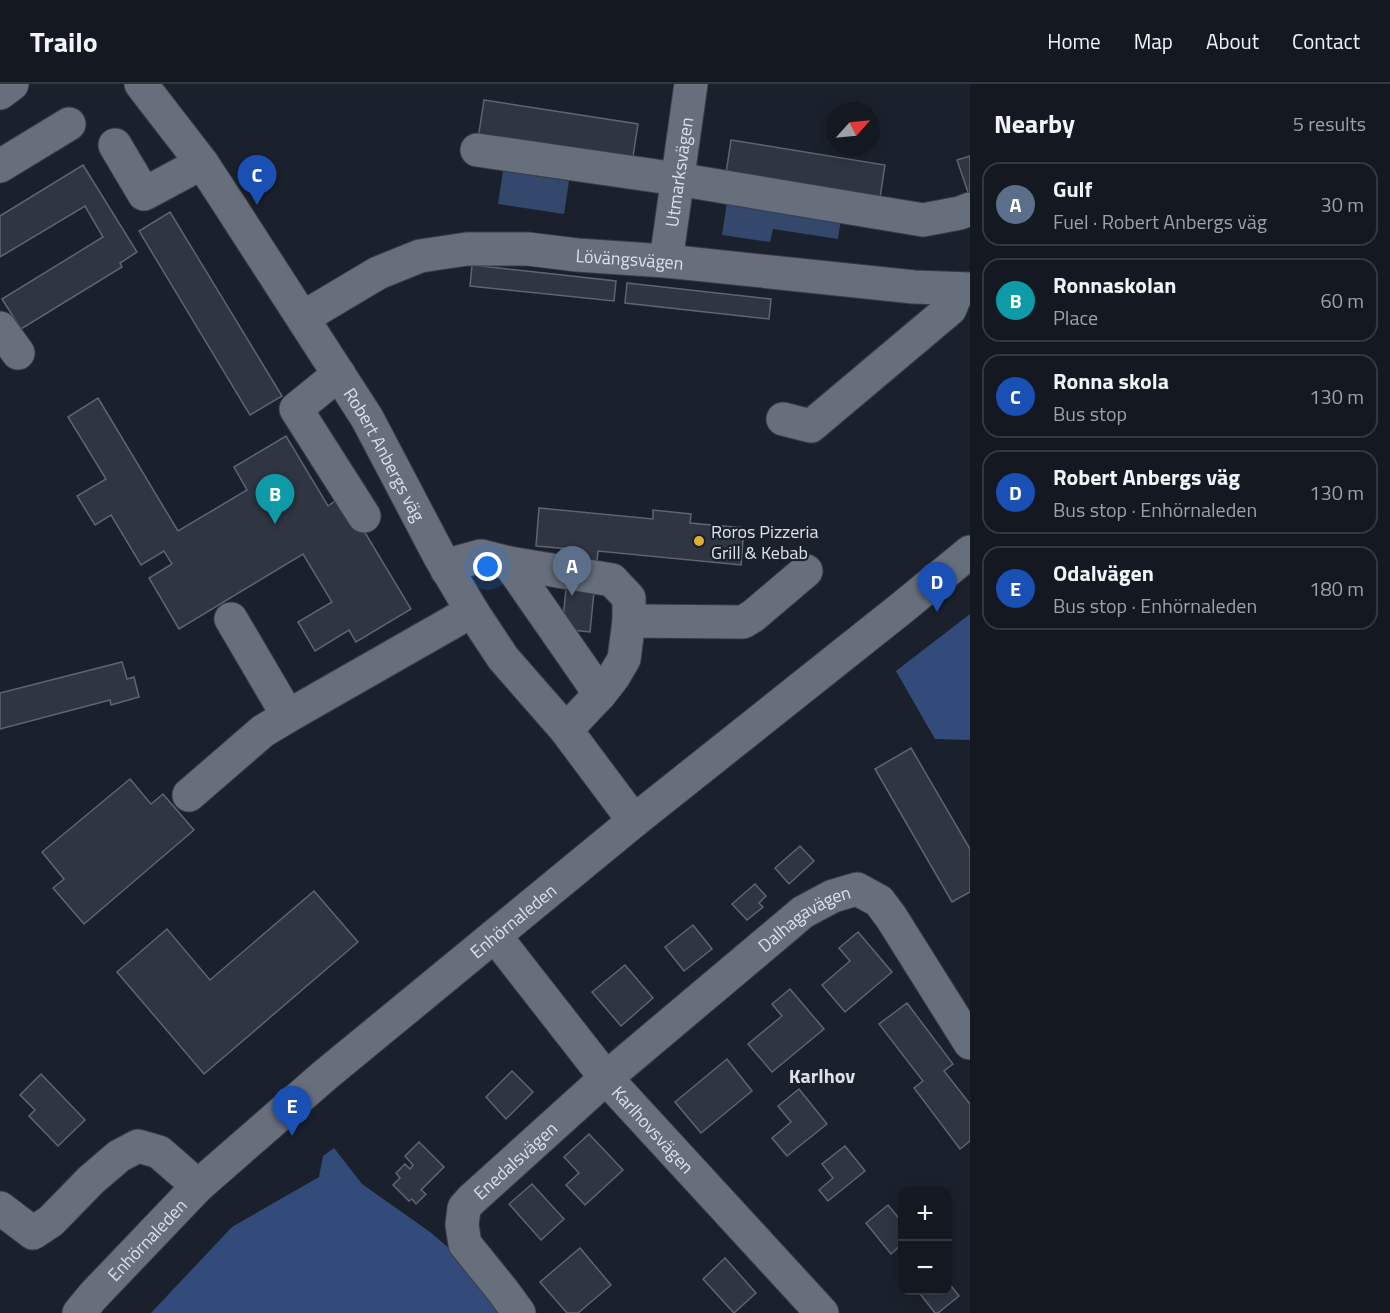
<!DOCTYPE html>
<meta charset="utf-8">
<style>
body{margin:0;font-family:"Titillium Web",sans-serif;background:#1d222a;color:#f1f3f6}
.controls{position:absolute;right:18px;bottom:18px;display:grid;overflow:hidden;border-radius:12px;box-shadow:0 3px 15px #0003}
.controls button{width:54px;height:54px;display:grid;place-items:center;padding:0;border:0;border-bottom:2px solid #33383f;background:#141921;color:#f1f3f6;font:30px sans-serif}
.compass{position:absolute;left:826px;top:18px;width:54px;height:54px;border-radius:50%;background:#141921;box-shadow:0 3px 15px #0003;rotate:63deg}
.you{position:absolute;left:488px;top:483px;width:21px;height:21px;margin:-15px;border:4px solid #fff;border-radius:50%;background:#1a73e8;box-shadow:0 0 0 9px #1a73e833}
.badge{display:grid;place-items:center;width:39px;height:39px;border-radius:50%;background:#e4ae35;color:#fff;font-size:20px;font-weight:700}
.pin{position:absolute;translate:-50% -50px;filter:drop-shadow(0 2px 3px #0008)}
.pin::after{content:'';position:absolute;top:32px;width:21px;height:18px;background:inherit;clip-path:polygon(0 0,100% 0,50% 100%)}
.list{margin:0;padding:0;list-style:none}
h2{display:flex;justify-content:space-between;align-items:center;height:78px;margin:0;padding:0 24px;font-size:26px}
h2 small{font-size:20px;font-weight:400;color:#9da0a5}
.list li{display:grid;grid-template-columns:39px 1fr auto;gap:18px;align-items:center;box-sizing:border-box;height:84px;margin:0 12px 12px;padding:0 12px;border:2px solid #33383f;border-radius:18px}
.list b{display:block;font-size:22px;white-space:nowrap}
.list p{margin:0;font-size:20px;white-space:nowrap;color:#9da0a5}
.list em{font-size:20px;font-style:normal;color:#9da0a5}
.map{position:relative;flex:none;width:970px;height:1229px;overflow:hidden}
header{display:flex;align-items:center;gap:36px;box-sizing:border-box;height:84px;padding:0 30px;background:#141921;border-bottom:2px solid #33383f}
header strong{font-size:28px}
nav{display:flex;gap:33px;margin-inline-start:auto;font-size:21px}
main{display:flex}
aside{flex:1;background:#141921}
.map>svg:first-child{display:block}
</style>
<header>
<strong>Trailo</strong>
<nav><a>Home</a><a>Map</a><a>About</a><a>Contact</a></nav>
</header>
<main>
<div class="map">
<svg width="970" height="1229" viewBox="0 0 970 1229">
<rect width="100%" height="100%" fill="#1b212c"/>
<!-- green -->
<g fill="#34476c">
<path d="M 503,87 L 569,97 L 564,130 L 498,120 Z"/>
<path d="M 727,118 L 841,135 L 838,155 L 773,145 L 770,158 L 722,151 Z"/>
</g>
<!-- forest -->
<g fill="#334b7b">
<path d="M 970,530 L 970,656 L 935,655 L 896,587 Z"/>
<path d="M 334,1064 L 362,1100 L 430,1148 L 456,1170 L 502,1229 L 151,1229 L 232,1143 L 319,1093 L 323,1072 Z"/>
</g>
<!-- building -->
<g fill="#2f3541" stroke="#5e6572" stroke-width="1.5">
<path d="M 484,16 L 638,40 L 632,79 L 478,55 Z"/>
<path d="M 731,56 L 885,81 L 879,120 L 725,96 Z"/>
<path d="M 970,72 L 970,114 L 957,76 Z"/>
<path d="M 83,81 L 137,168 L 120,179 L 122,183 L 21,245 L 2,215 L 103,153 L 85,122 L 0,173 L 0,132 Z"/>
<path d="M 170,128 L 282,312 L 250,331 L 139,147 Z"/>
<path d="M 472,181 L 616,197 L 614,217 L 470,202 Z"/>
<path d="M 627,199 L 771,215 L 769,235 L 625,219 Z"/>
<path d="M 98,314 L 178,447 L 247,406 L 234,383 L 286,352 L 328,422 L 338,415 L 358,437 L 411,525 L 356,558 L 349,546 L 315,567 L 298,538 L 332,518 L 303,470 L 179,545 L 149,494 L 172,480 L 164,467 L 141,481 L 111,431 L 95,441 L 77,412 L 106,395 L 68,333 Z"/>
<path d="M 539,424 L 653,435 L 653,426 L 691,430 L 690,439 L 744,444 L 741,481 L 598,467 L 590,548 L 562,545 L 570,465 L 536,462 Z"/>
<path d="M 122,578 L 127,595 L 134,593 L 139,613 L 111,621 L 110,616 L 0,645 L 0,609 Z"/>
<path d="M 911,664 L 970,765 L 970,808 L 952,818 L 875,685 Z"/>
<path d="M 130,695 L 151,720 L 163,710 L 194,746 L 84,840 L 53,804 L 64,795 L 42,768 Z"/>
<path d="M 800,762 L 814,777 L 789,800 L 775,784 Z"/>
<path d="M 755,800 L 766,812 L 759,819 L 763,823 L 747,836 L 732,820 Z"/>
<path d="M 314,807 L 358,858 L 204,990 L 117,888 L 167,845 L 210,896 Z"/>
<path d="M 693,841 L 712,865 L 684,887 L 665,863 Z"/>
<path d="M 858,848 L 892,888 L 845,928 L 822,901 L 850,877 L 839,864 Z"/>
<path d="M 625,881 L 653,914 L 621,942 L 592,908 Z"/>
<path d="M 790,905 L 824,945 L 772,988 L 748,960 L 782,932 L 772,920 Z"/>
<path d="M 907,919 L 953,980 L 944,987 L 970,1020 L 970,1057 L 960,1065 L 914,1004 L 923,997 L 879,940 Z"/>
<path d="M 727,975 L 752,1007 L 701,1049 L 675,1018 Z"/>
<path d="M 512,987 L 533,1008 L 506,1035 L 486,1013 Z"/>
<path d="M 41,990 L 85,1036 L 58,1062 L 29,1032 L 35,1026 L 20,1011 Z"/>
<path d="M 799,1005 L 827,1040 L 787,1072 L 772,1054 L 791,1038 L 778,1022 Z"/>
<path d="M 589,1050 L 623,1086 L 585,1121 L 566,1101 L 579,1089 L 564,1073 Z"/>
<path d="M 419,1058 L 444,1083 L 421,1106 L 426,1110 L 416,1120 L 412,1115 L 409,1117 L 393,1101 L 400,1094 L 396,1089 L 405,1080 L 410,1085 L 413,1081 L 405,1072 Z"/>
<path d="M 845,1062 L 865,1087 L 828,1117 L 819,1106 L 833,1094 L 822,1080 Z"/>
<path d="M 532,1100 L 564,1135 L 541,1156 L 509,1120 Z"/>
<path d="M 888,1121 L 902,1138 L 902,1160 L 891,1170 L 866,1139 Z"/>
<path d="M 580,1164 L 611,1201 L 578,1229 L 567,1229 L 540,1198 Z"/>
<path d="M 725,1174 L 756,1209 L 734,1229 L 703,1195 Z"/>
<path d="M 948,1198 L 959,1212 L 938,1229 L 935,1229 L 917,1206 L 948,1206 Z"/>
</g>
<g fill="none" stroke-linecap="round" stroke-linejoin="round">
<!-- minor casing -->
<g stroke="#393d47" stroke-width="35">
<g id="minor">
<path id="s1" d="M 141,0 L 202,79 L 225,114 L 367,334 L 440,473 L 472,527 L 503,574 L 566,646 L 634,737"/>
<path d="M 0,9 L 12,0"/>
<path d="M 115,61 L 144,110 L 202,79"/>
<path d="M 477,66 L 677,95 L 923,136 L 960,129 L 970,125"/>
<path d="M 0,82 L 69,40"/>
<path id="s2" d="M 666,177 L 691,0"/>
<path id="s3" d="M 304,233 L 378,189 L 420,172 L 467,165 L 528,165 L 577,171 L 666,177 L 914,203 L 970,205"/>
<path d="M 0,244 L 18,269"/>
<path d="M 339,290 L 296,325 L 364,432"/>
<path d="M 783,335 L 811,342 L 950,225 L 958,205"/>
<path d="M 509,479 L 600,610"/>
<path d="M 447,486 L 459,478 L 481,472 L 509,479 L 612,496 L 629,514 L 629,537 L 624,575 L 614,592 L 600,610 L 566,646"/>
<path d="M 629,537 L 743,538 L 753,532 L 806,487"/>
<path d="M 288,632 L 472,527"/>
<path d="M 189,711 L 263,647 L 288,632 L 231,535"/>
<path id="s4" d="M 495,852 L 606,994 L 822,1229"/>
<path d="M 0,1124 L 33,1149 L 51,1137 L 91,1096 L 119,1072 L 138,1062 L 159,1068 L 198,1102"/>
<path id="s5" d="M 79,1229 L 93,1212 L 198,1102 L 324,992 L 634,737 L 903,523 L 970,468"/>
<path id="s6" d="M 519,1229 L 503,1207 L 465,1160 L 462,1141 L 464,1124 L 471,1116 L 606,994 L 803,828 L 833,812 L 857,805 L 879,817 L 891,833 L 970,959"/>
</g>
</g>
<!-- minor -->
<use href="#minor" stroke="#686f7c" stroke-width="33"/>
</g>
<!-- markers -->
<circle fill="#e4ae35" stroke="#1b212c" stroke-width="2" cx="699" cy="457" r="6"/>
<g text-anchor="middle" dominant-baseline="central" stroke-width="4.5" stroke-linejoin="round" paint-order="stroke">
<!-- street labels -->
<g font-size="18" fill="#dce0e8" stroke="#1b212c">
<text stroke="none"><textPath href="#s2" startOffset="90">Utmarksvägen</textPath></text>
<text stroke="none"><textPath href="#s3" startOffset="342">Lövängsvägen</textPath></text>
<text stroke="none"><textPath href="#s1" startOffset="444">Robert Anbergs väg</textPath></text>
<text stroke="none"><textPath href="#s5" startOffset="586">Enhörnaleden</textPath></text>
<text stroke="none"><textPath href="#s6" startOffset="572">Dalhagavägen</textPath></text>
<text stroke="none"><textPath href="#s4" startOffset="250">Karlhovsvägen</textPath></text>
<text stroke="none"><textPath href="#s6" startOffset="194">Enedalsvägen</textPath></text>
<text stroke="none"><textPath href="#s5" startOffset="100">Enhörnaleden</textPath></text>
</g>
<!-- poi labels -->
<g font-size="18" fill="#dce0e8" stroke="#1b212c" text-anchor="start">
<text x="711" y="447">Roros Pizzeria<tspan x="711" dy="21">Grill &amp; Kebab</tspan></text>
</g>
<!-- neighbourhood labels -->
<g font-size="20" font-weight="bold" fill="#dce0e8" stroke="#1b212c">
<text x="822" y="991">Karlhov</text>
</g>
</g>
</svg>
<div class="controls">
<button>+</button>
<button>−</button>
</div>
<svg class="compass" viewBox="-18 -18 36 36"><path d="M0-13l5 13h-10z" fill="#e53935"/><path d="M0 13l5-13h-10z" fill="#9da0a5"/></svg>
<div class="you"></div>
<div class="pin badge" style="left:572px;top:512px;background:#5c6f8a">A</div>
<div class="pin badge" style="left:275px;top:440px;background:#0f9aa8">B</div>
<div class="pin badge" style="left:257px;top:121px;background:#1a4fb4">C</div>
<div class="pin badge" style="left:937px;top:528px;background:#1a4fb4">D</div>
<div class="pin badge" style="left:292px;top:1052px;background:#1a4fb4">E</div>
</div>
<aside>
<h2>Nearby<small>5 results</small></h2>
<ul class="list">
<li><span class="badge" style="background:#5c6f8a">A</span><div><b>Gulf</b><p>Fuel · Robert Anbergs väg</p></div><em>30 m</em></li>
<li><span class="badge" style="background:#0f9aa8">B</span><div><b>Ronnaskolan</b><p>Place</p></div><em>60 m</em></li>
<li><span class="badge" style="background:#1a4fb4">C</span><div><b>Ronna skola</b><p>Bus stop</p></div><em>130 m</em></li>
<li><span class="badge" style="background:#1a4fb4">D</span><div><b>Robert Anbergs väg</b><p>Bus stop · Enhörnaleden</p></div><em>130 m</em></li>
<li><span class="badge" style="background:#1a4fb4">E</span><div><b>Odalvägen</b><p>Bus stop · Enhörnaleden</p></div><em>180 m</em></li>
</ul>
</aside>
</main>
